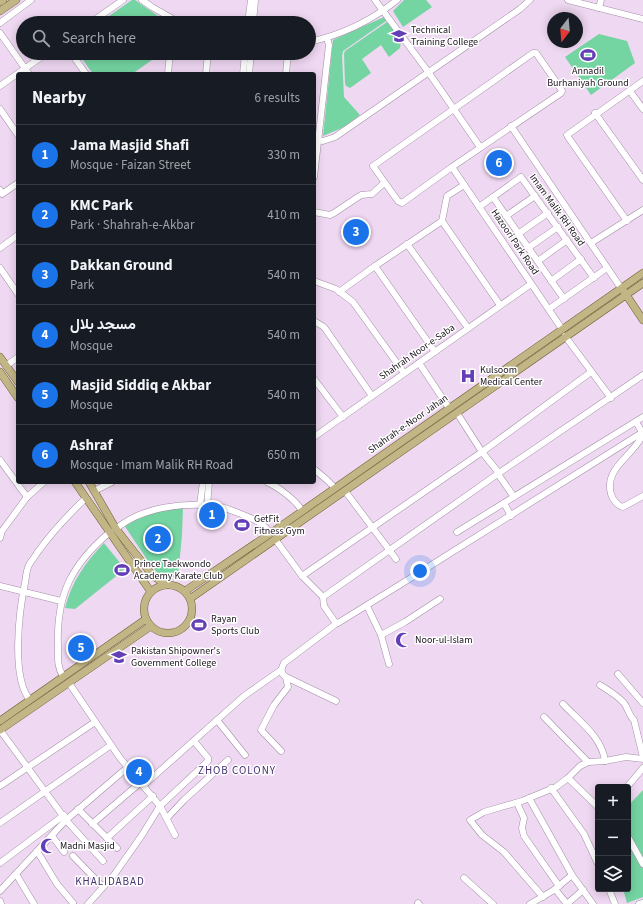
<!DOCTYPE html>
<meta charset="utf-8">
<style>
body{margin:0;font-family:"Source Sans 3",Vazirmatn,sans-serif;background:#20242c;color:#f1f3f6}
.controls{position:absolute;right:12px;bottom:12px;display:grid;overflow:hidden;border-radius:4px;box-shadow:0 2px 10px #0003}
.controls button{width:36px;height:36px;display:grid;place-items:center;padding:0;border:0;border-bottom:1px solid #363941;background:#171b24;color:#f1f3f6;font:20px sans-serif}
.compass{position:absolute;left:547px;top:12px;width:36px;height:36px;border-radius:50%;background:#171b24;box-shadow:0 2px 10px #0003;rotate:196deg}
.you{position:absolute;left:420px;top:571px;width:14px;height:14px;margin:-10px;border:3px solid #fff;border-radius:50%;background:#1a73e8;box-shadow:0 0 0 6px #1a73e833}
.badge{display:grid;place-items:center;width:26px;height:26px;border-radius:50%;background:#1a73e8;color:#fff;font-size:13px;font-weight:700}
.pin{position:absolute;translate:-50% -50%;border:2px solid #fff;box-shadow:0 1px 4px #0006}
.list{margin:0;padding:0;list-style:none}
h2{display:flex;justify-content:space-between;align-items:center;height:52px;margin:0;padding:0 16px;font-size:17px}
h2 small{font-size:13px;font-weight:400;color:#9ea1a6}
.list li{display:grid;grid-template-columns:26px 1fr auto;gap:12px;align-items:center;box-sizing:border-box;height:60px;padding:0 16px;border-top:1px solid #363941}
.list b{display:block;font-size:15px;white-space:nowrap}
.list p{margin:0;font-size:13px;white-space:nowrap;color:#9ea1a6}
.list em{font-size:13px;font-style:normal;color:#9ea1a6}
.icon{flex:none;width:22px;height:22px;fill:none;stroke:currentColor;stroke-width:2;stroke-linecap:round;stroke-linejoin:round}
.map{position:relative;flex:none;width:643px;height:904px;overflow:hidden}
.search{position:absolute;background:#171b24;box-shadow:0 2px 10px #0003;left:16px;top:16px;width:300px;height:44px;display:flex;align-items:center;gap:10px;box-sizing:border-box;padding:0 14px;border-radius:22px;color:#9ea1a6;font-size:15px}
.panel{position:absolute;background:#171b24;box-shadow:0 2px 10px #0003;left:16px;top:72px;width:300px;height:412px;border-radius:4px}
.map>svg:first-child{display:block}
</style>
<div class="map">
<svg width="643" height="904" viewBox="0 0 643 904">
<rect width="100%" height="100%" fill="#efd8f2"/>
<!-- green -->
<g fill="#74d5a2">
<path d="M 132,0 L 135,0 L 168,23 L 99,23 Z"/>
<path d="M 404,0 L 426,0 L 432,7 L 403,27 L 393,11 Z"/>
<path d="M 384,17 L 386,21 L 343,51 L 342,56 L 344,97 L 360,115 L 344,127 L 323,136 L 333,40 Z"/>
<path d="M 387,22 L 401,40 L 400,48 L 389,57 L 381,45 L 362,59 L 371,73 L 350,88 L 346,86 L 345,83 L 344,54 L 345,51 Z"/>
<path d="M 599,34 L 627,41 L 635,63 L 591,95 L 565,57 Z"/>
<path d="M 78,53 L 162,53 L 132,74 L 93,74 Z"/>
<path d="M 183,507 L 182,535 L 178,577 L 160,576 L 150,564 L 124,525 L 150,513 Z"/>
<path d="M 104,543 L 125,569 L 75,609 L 65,608 C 72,581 85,563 104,543 Z"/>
<path d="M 643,790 L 643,897 L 627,903 L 623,889 L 628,889 L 628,806 Z"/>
</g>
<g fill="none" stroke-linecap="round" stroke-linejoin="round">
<!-- minor casing -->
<g stroke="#a38da6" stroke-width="7">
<g id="minor">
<path d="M 142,0 L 152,7 L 180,23"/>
<path d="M 375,0 L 429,73 L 480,147"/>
<path d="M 568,0 L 643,19"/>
<path d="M 599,8 L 601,0"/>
<path d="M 0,23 L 31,0"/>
<path d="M 90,23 L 123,0"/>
<path d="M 248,23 L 251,0"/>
<path d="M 253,23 L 255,0"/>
<path d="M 0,33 L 29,74"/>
<path d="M 309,42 C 342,35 371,21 397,0"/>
<path d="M 71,53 L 86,74"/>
<path d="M 533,53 L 536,53 L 561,89 L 562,91 L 561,93 L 452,167 L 402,203 L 398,201 L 373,166 Z"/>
<path d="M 168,74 L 170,53"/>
<path d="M 206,74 L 208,53"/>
<path d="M 243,74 L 245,53"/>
<path d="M 249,74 L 251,53"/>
<path d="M 286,74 L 288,53"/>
<path d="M 0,86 L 47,53"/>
<path d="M 630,91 L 643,109"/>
<path d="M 0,109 L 18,135"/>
<path d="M 595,113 L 643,180"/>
<path d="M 511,126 L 621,288"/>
<path d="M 317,140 L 323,141 L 335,137 L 520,9 L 530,0"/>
<path d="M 452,167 L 562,329"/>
<path d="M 314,177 L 329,45 L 327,38"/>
<path d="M 0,190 L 2,194 L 18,183"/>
<path d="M 493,197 L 564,299"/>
<path d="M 479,207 L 521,177 L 594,278"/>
<path d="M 314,212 L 330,215 L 334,213 L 361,195 L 372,194 L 384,183"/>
<path d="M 506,216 L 535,196"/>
<path d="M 442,221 L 500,305"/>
<path d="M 627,221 L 568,137 L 567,135 L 643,81"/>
<path d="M 518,234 L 548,213"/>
<path d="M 591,243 L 643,210"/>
<path d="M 407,244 L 468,328"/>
<path d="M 0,248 L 18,235"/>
<path d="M 528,248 L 558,227"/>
<path d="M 538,261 L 567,240"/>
<path d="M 375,266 L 435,352"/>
<path d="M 0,268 L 18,294"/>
<path d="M 314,281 L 336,289 L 353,302 L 404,373"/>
<path d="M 551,281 L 581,259"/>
<path d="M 339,292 L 375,266 L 442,221 L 447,196 L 464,185"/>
<path d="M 549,309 L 607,268"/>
<path d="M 314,321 L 324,327 L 372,396"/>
<path d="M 565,336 L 611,398"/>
<path d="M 419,363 L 449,408"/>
<path d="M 6,366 L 18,357"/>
<path d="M 314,379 L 343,417"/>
<path d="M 457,413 L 482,452 L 499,473"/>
<path d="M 636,422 L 642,432 L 641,438 C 631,457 604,469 611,494 C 613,500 616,505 623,507 L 643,496"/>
<path d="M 314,437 L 531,284"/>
<path d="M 0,460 L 27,497"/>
<path d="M 314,469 L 327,480 L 335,488"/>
<path d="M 498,474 L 514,497"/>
<path d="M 267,482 C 278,487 296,500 302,511"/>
<path d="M 94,491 L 112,482"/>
<path d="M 345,491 L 396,559"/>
<path d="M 504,503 L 511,516"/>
<path d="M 200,505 L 203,482"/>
<path d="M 207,506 L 209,482"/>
<path d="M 116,529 C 141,507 185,502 216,506 C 225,507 255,519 262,524 C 265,527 268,530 271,533"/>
<path d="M 457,532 L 643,417"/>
<path d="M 0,538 L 2,531 L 27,497 L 44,482"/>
<path d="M 275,539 L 302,576 L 323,597 L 324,606 L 335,622 L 338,623 L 414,576 L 643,432"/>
<path d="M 302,576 L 482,452 L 591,372"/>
<path d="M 0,586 L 61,601"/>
<path d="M 323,597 L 499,473 L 643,375"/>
<path d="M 367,606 L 381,635 L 389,664"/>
<path d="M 381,635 L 405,622 L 440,599"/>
<path d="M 618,674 L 643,703"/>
<path d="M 63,676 C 57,667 58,657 58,647 C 56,595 71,565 110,532"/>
<path d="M 69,683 L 120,758 L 160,806 L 175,835"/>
<path d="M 600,685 C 608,690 618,696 624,703 C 628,708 629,716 634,720 L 643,757"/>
<path d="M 30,700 C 11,678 19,611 25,583 C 26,578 26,571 29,565 C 31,561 35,557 37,553 C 52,532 68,515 86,498"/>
<path d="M 336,701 L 286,677 C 280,673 281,669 284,663 L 337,623"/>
<path d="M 563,704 C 579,721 602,737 605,761"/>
<path d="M 544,717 L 588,762"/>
<path d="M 217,720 L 245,755"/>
<path d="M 0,730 L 66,820"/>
<path d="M 281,751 L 261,730 L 274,705 L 288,687 L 286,677"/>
<path d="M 568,778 L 598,807"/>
<path d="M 144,785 L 244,696 L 281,670"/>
<path d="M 0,786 L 95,722"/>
<path d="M 627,787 L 643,768"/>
<path d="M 551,788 L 584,834 L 598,864"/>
<path d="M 529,798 L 572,875 L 593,904"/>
<path d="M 517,803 L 524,818 L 522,828 L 524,836 L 559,886"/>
<path d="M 78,809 L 107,838 L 153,796"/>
<path d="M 167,818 L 184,800 L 228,760"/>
<path d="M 66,820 L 103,861"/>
<path d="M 0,823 L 111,745"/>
<path d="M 92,824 L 141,782"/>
<path d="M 52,836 L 64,852"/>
<path d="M 628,837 L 643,864"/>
<path d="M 107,838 L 117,848"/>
<path d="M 37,851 L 57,884 L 73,903"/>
<path d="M 73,856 L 103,887"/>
<path d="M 0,863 L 64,815"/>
<path d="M 16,874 L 34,904"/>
<path d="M 464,878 L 493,904"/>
<path d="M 555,889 L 567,904"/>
<path d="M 609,889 L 615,904"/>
<path d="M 0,891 L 66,820 L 128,767"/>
<path d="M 543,897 L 504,852 L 482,835 L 470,820 L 484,812 L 522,801 L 556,787 L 568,778 L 580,766 L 588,762 L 605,761 L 626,757 L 643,759"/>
<path d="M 0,901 L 1,904"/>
<path d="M 418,903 L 419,904"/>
<path d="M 88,904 L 114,875 L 142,835 L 160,806 L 208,761 L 208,758 L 194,741"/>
<path d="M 530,904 L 554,890 L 572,875"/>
<path d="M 567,904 L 583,890"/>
<path d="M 639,904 L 643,903"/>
</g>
</g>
<!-- major casing -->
<g stroke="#6e5e2e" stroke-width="8">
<g id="major">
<path d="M 0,2 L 3,0"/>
<path d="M 0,11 L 16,0"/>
<path d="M 623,290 L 643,320"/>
<path d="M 0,357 L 18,382"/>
<path d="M 0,372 L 18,398"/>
<path d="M 75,482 L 151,592"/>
<path d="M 89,482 L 116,529 L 153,576 L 165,584"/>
<circle cx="168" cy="609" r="24"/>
<path d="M 185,591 L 271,533 L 643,273"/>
<path d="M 191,598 L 643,283"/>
<path d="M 0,721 L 146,619"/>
<path d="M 0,730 L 151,626"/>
</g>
</g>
<!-- minor -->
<use href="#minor" stroke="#fff" stroke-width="6"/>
<!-- major -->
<use href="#major" stroke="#c2b686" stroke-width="7"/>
</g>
<!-- icons -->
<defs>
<g id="university-bare" transform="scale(1.2)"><path d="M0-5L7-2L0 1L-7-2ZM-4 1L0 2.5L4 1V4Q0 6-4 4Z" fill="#643eb6" stroke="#fff" stroke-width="2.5" paint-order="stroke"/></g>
<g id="stadium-bare" transform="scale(1.2)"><path d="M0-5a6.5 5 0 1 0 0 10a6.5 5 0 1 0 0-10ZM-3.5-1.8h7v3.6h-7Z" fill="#643eb6" stroke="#fff" stroke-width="2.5" paint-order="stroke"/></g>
<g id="hospital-bare" transform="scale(1.2)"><path d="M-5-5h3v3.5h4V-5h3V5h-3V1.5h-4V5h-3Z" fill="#643eb6" stroke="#fff" stroke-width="2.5" paint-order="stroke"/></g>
<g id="mosque-bare" transform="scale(1.2)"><path d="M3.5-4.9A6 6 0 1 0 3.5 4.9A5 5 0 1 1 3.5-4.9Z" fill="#643eb6" stroke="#fff" stroke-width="2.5" paint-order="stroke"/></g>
</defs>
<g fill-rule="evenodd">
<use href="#university-bare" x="399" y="36"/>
<use href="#stadium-bare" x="588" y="55"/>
<use href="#hospital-bare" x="468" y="376"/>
<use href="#stadium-bare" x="242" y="525"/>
<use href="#stadium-bare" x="122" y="570"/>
<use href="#stadium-bare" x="199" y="625"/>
<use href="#mosque-bare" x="403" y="640"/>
<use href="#university-bare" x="119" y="657"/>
<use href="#mosque-bare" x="48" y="846"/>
</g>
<g text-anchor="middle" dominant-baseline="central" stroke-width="3" stroke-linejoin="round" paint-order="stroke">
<!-- poi labels -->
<g font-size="10" fill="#1d151f" stroke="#fff" text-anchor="start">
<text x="411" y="30">Technical<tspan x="411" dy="12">Training College</tspan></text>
<text x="588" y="71" text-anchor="middle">Annadil<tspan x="588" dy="12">Burhaniyah Ground</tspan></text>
<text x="480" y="370">Kulsoom<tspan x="480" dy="12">Medical Center</tspan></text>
<text x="254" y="519">GetFit<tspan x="254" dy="12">Fitness Gym</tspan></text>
<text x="134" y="564">Prince Taekwondo<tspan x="134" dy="12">Academy Karate Club</tspan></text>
<text x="211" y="619">Rayan<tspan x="211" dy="12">Sports Club</tspan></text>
<text x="415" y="640">Noor-ul-Islam</text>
<text x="131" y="651">Pakistan Shipowner's<tspan x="131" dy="12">Government College</tspan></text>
<text x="60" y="846">Madni Masjid</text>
</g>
<!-- street labels -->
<g font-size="10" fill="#1d151f" stroke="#fff">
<text transform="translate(557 210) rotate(54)">Imam Malik RH Road</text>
<text transform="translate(515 242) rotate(56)">Hazoori Park Road</text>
<text transform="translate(417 352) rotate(-35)">Shahrah Noor-e-Saba</text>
<text transform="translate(408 424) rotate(-35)">Shahrah-e-Noor Jahan</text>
</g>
<!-- neighbourhood labels -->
<g font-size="11" letter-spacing="1" fill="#42326e" stroke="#fff">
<text x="237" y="770">ZHOB COLONY</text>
<text x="110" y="881">KHALIDABAD</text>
</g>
</g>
</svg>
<div class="controls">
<button>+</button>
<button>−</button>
<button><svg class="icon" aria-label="layers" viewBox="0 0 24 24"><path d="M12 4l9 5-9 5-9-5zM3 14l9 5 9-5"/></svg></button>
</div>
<svg class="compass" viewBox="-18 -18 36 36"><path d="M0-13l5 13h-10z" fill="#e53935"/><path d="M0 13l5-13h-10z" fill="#9ea1a6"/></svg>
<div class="you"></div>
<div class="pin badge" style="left:212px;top:515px">1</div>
<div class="pin badge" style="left:158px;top:539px">2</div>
<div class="pin badge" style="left:356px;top:232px">3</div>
<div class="pin badge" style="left:139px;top:772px">4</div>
<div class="pin badge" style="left:81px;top:648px">5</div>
<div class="pin badge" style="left:499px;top:163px">6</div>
<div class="search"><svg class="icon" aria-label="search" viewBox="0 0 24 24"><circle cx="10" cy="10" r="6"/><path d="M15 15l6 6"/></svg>Search here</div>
<section class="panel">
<h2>Nearby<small>6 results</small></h2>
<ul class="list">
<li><span class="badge">1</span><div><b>Jama Masjid Shafi</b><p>Mosque · Faizan Street</p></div><em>330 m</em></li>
<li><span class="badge">2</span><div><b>KMC Park</b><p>Park · Shahrah-e-Akbar</p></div><em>410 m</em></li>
<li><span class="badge">3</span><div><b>Dakkan Ground</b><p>Park</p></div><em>540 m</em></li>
<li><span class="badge">4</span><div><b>مسجد بلال</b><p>Mosque</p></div><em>540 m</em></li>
<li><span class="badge">5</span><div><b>Masjid Siddiq e Akbar</b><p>Mosque</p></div><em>540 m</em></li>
<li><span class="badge">6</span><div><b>Ashraf</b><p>Mosque · Imam Malik RH Road</p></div><em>650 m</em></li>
</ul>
</section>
</div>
